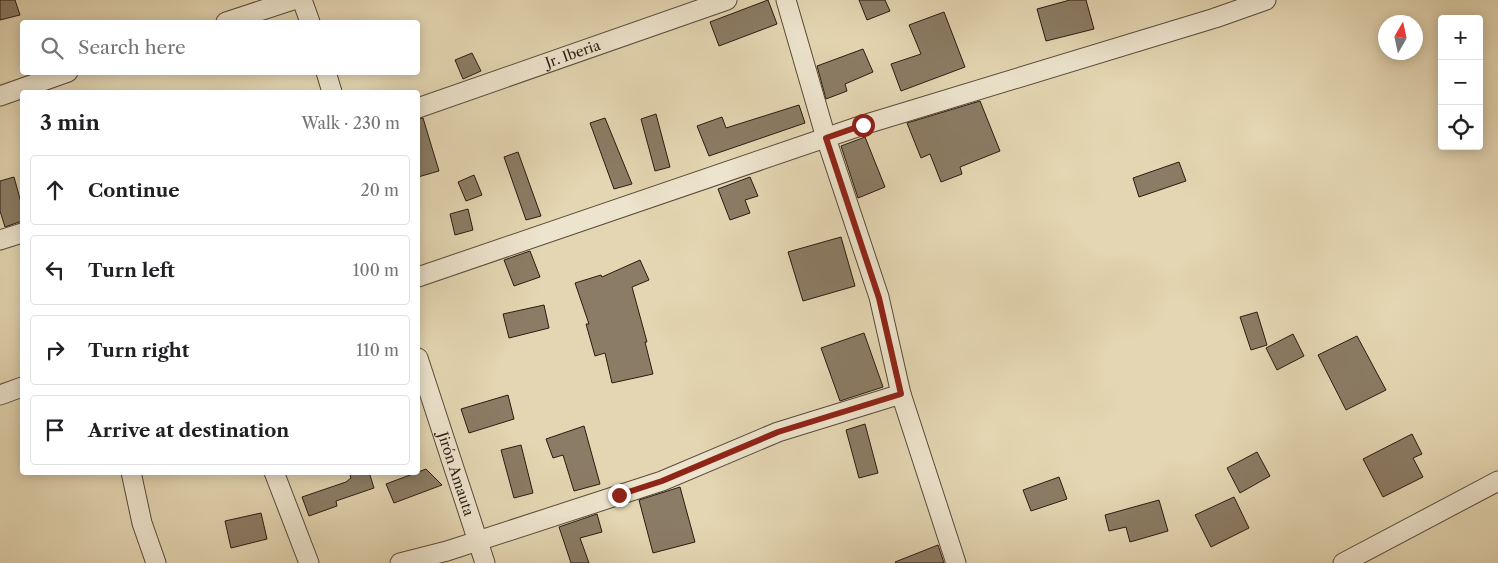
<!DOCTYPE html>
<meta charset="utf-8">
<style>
body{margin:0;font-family:"Libre Caslon Text",serif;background:#f6f6f6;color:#202124}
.controls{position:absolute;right:15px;top:15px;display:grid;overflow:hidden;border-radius:5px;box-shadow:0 2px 12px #0003}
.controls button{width:45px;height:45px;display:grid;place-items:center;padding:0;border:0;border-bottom:1px solid #e0e0e0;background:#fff;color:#202124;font:25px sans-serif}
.compass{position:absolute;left:1378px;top:15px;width:45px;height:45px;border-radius:50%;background:#fff;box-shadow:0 2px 12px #0003;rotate:9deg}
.stop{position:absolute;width:15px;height:15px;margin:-11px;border:4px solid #8f2418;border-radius:50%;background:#fff}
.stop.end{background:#8f2418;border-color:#fff;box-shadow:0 1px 5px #0008}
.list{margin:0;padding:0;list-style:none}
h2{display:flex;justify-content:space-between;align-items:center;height:65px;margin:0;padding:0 20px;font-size:21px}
h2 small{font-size:16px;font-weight:400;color:#757577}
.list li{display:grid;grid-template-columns:32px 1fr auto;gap:15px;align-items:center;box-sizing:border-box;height:70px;margin:0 10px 10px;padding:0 10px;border:1px solid #e0e0e0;border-radius:5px}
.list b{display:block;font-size:19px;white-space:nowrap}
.list em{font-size:16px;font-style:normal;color:#757577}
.icon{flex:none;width:28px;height:28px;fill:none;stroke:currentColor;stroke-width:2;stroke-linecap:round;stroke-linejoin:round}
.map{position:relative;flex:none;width:1498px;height:563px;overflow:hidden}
.search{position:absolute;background:#fff;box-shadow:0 2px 12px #0003;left:20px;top:20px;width:400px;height:55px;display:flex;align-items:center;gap:12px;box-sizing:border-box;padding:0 18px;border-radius:5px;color:#757577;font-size:19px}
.panel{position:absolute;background:#fff;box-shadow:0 2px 12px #0003;left:20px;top:90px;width:400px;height:385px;border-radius:5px}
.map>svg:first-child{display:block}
</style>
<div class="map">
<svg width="1498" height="563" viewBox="0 0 1498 563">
<rect width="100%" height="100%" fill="#e4d6b2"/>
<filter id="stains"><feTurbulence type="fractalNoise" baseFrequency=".004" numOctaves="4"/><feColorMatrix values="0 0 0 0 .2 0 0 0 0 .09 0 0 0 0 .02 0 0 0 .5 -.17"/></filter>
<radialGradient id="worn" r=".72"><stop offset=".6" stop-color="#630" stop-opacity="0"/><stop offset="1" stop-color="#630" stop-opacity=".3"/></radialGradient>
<!-- building -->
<g fill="#8b7c65" stroke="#2a1b12">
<path d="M 0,0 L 15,0 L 20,15 L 0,20 Z"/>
<path d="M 768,0 L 777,24 L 719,46 L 710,22 Z"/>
<path d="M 859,0 L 885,0 L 890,11 L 867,20 Z"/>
<path d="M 1070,0 L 1086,0 L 1094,29 L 1046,41 L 1037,9 Z"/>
<path d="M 944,12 L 965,67 L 901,91 L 891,64 L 921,54 L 909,25 Z"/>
<path d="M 863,49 L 873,72 L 845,84 L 847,91 L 826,99 L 817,66 Z"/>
<path d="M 472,53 L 481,71 L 463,79 L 455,60 Z"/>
<path d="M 980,101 L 1000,151 L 960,167 L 962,174 L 941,182 L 930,154 L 921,158 L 907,123 Z"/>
<path d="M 799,105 L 805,123 L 709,156 L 697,126 L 722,117 L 726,128 Z"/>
<path d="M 656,114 L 670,167 L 655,171 L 641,119 Z"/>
<path d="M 423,118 L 439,171 L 418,177 L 418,119 Z"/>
<path d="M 605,118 L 632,184 L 614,189 L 590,123 Z"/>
<path d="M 865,137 L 885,187 L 858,198 L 841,146 Z"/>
<path d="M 518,152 L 541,216 L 526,220 L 504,157 Z"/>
<path d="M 1179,162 L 1186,181 L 1139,197 L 1133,178 Z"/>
<path d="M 474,175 L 482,195 L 466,201 L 458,182 Z"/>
<path d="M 14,177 L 22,206 L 22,221 L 5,227 L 0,211 L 0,181 Z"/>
<path d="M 750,177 L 758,196 L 745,200 L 750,213 L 730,220 L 718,189 Z"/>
<path d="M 468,209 L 473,230 L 455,235 L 450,214 Z"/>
<path d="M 841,237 L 855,286 L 803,301 L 788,252 Z"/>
<path d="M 530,251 L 540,277 L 514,286 L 504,260 Z"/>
<path d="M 640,260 L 649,280 L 632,287 L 647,342 L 645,342 L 653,374 L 612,383 L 605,353 L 595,356 L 586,324 L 589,324 L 575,283 L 601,275 L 602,277 Z"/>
<path d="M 544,305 L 549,328 L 509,338 L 503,314 Z"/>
<path d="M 1257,312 L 1267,345 L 1251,350 L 1240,317 Z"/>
<path d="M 864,333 L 883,387 L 840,401 L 821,348 Z"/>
<path d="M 1293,334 L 1304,356 L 1277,370 L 1266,348 Z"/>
<path d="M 1357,336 L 1386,390 L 1346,410 L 1318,355 Z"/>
<path d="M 508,395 L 514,419 L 469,433 L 461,409 Z"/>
<path d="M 865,424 L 878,473 L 859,478 L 846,430 Z"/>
<path d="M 584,426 L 600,484 L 574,491 L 563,455 L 553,458 L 546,439 Z"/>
<path d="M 1412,434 L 1422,454 L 1413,458 L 1423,477 L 1383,497 L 1363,459 Z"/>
<path d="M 521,445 L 533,493 L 514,498 L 501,450 Z"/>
<path d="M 1257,452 L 1270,476 L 1240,493 L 1227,468 Z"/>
<path d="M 426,469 L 442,485 L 394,503 L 386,484 Z"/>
<path d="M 349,472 L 369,472 L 374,488 L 336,501 L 337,506 L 309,516 L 302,497 L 346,482 L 351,478 Z"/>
<path d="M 1059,477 L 1067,499 L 1031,511 L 1023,490 Z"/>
<path d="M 680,487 L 695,542 L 653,553 L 639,500 Z"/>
<path d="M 1234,497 L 1249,528 L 1211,547 L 1195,515 Z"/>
<path d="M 1159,500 L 1168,531 L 1130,542 L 1126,527 L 1109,531 L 1105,515 Z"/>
<path d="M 261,513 L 267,539 L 231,548 L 225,521 Z"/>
<path d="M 597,514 L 602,532 L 580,538 L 589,563 L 571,563 L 559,527 Z"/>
<path d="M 938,545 L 944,563 L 896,563 L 895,562 Z"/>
</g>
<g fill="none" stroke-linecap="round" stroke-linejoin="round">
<!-- minor casing -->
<g stroke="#584a3a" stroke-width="21">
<g id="minor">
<path d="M 302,0 L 310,22"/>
<path d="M 786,0 L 826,138 L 879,297 L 901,394"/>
<path d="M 226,22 L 293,0"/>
<path d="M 326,72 L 332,92"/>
<path d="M 0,96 L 68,72"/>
<path id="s1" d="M 418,108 L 727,0"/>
<path d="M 0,240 L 22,233"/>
<path d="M 418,277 L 863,125 L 1215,18 L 1266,0"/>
<path id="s2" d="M 418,358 L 485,563"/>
<path d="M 0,395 L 22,387"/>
<path d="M 131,472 L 142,523 L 156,563"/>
<path d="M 274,472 L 309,563"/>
<path d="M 400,563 L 447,551 L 662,481 L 778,432 L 901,394 L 956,563"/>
<path d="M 1343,563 L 1498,481"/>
</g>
</g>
<!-- minor -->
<use href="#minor" stroke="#ede4cd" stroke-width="19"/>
</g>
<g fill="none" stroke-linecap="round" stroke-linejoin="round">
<!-- route -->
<path stroke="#8f2418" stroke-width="6" d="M 619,495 L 662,481 L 778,432 L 901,394 L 879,298 L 826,138 L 863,125"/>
</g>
<g text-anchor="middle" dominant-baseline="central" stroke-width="4" stroke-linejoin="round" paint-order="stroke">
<!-- street labels -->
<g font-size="14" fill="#2a1b12" stroke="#ede4cd">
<text stroke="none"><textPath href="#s1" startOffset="164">Jr. Iberia</textPath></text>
<text stroke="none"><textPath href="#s2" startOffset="122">Jirón Amauta</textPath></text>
</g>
</g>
<rect width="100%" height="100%" filter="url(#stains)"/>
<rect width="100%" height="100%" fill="url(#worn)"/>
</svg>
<div class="controls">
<button>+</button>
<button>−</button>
<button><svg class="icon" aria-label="locate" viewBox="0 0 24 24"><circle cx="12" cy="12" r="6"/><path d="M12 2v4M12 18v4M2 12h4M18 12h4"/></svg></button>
</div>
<svg class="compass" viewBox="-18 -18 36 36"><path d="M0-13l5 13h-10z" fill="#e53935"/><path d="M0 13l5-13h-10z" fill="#757577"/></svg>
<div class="stop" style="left:863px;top:125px"></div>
<div class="stop end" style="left:619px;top:495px"></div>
<div class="search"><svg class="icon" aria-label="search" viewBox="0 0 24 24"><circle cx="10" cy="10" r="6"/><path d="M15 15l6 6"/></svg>Search here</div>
<section class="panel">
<h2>3 min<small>Walk · 230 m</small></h2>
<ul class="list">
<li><svg class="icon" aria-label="ahead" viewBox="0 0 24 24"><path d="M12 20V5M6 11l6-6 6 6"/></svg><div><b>Continue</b></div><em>20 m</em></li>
<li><svg class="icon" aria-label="left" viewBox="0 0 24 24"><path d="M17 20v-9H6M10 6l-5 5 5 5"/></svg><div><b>Turn left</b></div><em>100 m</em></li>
<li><svg class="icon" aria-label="right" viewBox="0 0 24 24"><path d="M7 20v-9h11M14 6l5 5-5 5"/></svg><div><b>Turn right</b></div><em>110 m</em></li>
<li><svg class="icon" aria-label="arrive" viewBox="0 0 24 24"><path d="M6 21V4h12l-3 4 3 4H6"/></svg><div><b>Arrive at destination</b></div></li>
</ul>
</section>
</div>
